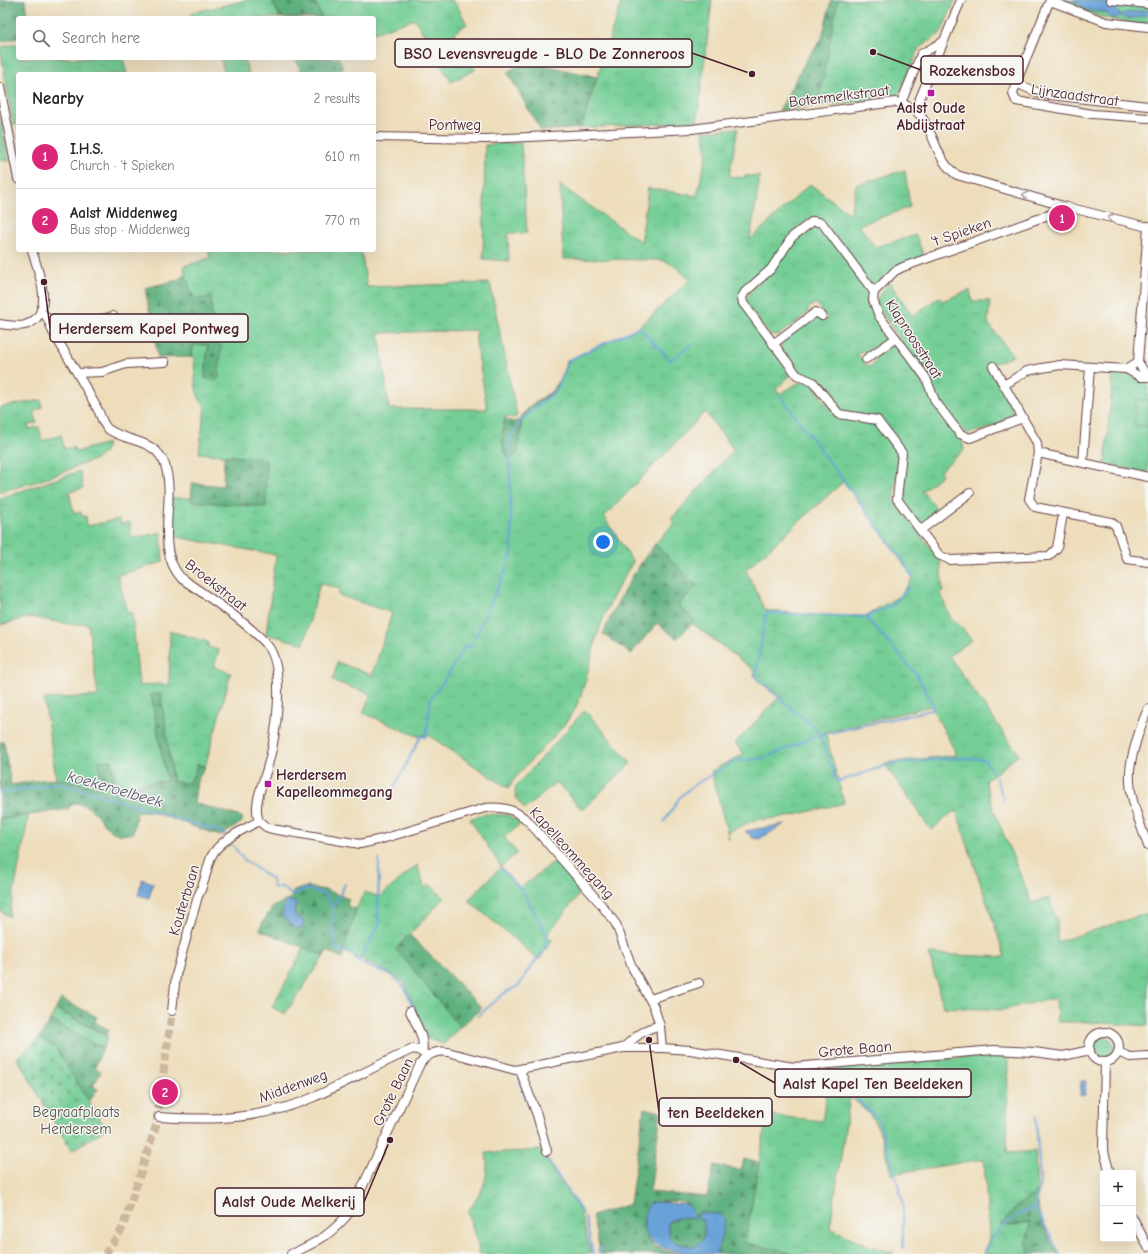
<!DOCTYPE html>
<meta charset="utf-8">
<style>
body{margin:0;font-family:"Comic Neue",sans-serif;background:#f2f2f2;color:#222}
.controls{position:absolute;right:12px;bottom:12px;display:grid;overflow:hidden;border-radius:4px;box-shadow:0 4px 16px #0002}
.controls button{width:36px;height:36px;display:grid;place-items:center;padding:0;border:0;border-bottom:1px solid #e0e0e0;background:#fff;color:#222;font:20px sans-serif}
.you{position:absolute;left:603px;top:542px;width:14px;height:14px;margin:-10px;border:3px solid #fff;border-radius:50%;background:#1a73e8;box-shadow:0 0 0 6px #1a73e833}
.badge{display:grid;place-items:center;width:26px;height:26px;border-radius:50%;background:#db2777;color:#fff;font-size:13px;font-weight:700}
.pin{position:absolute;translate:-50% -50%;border:2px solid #fff;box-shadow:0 1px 4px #0006}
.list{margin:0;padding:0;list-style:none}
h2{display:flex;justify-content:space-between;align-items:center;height:52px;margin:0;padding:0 16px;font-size:17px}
h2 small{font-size:13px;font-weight:400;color:#767676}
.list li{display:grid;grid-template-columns:26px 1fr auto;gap:12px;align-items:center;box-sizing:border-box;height:64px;padding:0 16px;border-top:1px solid #e0e0e0}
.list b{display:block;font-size:15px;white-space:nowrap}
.list p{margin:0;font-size:13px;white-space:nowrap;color:#767676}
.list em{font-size:13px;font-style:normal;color:#767676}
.icon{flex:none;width:22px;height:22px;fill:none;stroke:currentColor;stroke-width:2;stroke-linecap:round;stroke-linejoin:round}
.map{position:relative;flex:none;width:1148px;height:1254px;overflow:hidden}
.search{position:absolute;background:#fff;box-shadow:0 4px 16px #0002;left:16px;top:16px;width:360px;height:44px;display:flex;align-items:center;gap:10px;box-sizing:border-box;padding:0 14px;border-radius:4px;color:#767676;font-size:15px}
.panel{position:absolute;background:#fff;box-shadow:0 4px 16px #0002;left:16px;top:72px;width:360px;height:180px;border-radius:4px}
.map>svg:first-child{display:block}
</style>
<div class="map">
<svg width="1148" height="1254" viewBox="0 0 1148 1254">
<defs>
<pattern id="grass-tufts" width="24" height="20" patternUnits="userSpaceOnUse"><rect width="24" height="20" fill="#74ce96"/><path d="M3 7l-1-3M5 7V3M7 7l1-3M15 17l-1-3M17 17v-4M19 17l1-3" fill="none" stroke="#66b081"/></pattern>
<pattern id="forest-firs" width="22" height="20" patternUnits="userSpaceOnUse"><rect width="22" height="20" fill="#5fb17f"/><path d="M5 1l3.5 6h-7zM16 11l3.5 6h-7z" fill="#508f68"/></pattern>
<pattern id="cemetery-stones" width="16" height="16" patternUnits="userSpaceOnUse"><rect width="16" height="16" fill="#74ce96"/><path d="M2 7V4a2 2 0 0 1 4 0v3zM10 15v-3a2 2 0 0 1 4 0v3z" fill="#66b081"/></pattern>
<pattern id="park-crowns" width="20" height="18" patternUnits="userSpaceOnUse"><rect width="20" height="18" fill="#74ce96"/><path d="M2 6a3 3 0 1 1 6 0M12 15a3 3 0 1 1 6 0" fill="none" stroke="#66b081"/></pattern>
</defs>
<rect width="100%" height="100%" fill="#f6f6f2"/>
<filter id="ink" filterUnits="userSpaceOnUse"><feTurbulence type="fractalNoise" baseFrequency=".025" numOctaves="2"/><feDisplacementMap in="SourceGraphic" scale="8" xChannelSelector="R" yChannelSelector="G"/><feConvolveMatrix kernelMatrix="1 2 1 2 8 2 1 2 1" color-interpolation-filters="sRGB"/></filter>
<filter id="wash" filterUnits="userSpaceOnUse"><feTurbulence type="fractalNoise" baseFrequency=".012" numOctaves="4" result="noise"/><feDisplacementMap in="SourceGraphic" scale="16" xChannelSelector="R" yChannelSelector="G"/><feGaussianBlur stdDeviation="0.9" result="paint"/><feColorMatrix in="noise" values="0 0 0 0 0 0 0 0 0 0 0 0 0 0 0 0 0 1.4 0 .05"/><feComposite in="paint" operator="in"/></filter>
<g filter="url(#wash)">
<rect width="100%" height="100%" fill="#edddbb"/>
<!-- grass -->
<g fill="url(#grass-tufts)" stroke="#5f7660" fill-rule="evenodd">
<path d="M 247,0 L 272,0 L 280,18 L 193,18 L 191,13 Z"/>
<path d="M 314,0 L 451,0 L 456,4 L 467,24 L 454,33 L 475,70 L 451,82 L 415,19 L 374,33 L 374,18 L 322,18 Z"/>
<path d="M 622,0 L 712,0 L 697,122 L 581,128 Z"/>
<path d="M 18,44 L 18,58 L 123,58 L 127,74 L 18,74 L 18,125 L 13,124 L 0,47 Z"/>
<path d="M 220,58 L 244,58 L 249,74 L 225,74 Z"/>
<path d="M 0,116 L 9,161 L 0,160 Z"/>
<path d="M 738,128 L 729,176 L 742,178 L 744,176 L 760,176 L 750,240 L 810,184 L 850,214 L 856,185 L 905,170 L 910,207 L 859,225 L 875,247 L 916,235 L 924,257 L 879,284 L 869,283 L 817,218 C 792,223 784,248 769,266 C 758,279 746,284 738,300 L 791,375 L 776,389 L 779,394 L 798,383 L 804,381 L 812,385 L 830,408 L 873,422 L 898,454 L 894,501 L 940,560 L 943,591 L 940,592 L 951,619 L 960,626 L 972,640 L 949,656 L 1019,755 L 985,781 L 994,811 L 1032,903 L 1049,898 L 1057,921 L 1057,942 L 1148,913 L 1148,1026 L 1088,1022 L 1057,1022 L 1056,998 L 1002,1010 L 943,1007 L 929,954 L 1005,957 L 956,810 L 931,830 L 884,763 L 957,755 L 931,706 L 825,732 L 844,803 L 787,817 L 755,820 L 728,832 L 729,839 L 711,771 L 744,754 L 735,743 L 780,696 L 754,676 L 755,671 L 693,624 L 694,621 L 678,605 L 697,586 L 655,544 L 675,522 L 671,519 L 734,450 L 705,412 L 604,517 L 633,562 C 618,586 605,610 597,636 C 591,656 584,693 575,709 C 557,739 527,760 508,788 L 428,735 L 417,736 L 363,713 L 371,694 L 333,681 L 337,662 L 372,675 L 392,613 L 338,595 L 340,589 L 320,583 L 304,644 L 266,634 L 276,555 L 171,536 L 171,498 L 191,498 L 192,501 L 265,507 L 265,459 L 199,453 L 205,406 C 193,396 195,373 194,358 L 192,357 L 193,344 L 208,345 L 205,378 L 213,342 L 211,299 L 194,299 L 185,274 L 184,266 L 210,258 L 208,250 L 361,250 L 367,287 L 490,283 L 517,416 L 514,418 L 506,416 L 502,441 L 521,434 L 522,419 L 531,407 L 557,390 L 569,360 L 639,327 L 690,280 L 675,266 L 662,260 L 563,259 L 560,185 L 641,242 L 648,188 L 697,196 L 707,152 L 703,131 ZM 476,330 L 476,342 L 487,409 L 389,409 L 379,333 ZM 844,481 L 913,577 L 901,595 L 865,616 L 811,615 L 765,610 L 746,570 Z"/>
<path d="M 504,143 L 521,143 L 527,233 L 508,233 L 509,261 L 483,259 L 485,145 Z"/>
<path d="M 812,225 L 820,226 C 835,246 858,271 869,293 C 872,298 870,305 873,311 C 878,320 886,327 888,337 L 867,353 L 861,351 L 858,355 L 869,367 L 875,363 L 875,357 L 888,347 L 894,345 C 909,356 917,373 926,389 C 935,405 950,428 962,440 L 964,450 L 940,471 L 942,475 L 922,491 L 939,512 L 925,524 L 918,523 L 900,500 L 904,460 L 880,421 L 843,412 L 800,375 L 781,350 L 781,342 L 815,316 L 823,321 L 828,319 L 816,303 L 808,308 L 808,313 L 779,335 L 770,335 L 746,304 L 747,296 L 795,238 Z"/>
<path d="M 889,282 L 913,316 L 939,297 L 942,301 L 970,290 L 972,301 L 990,301 L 988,323 L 1013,356 L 986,367 L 1006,394 L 1014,415 C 1000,424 983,432 966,433 L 959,427 L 939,401 L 876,303 L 877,298 Z"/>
<path d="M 41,400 L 42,408 L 34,411 L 37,423 L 28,425 L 29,429 L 39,427 L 42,441 L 61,435 L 64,449 L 73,447 L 76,452 L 107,443 L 105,452 L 96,459 L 42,480 L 0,492 L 0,407 Z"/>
<path d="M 80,471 L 83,488 L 69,492 L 74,513 L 81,512 L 81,516 L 86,516 L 87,526 L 119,519 L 121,524 L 130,522 L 131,537 L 142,537 L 161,532 L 163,562 L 118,575 L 127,613 L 132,612 L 139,686 L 159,684 L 169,686 L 170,631 L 208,642 L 208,647 L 219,650 L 214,667 L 231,673 L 205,767 L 198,764 L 190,783 L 173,782 L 161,694 L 151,695 L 167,781 L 130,785 L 129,798 L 116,796 L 112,760 L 101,788 L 56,779 L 44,699 L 98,696 L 88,623 L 74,625 L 30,617 L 0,625 L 0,498 Z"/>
<path d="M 585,710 L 631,763 L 582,810 L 556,782 L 525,809 C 518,801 513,797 516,786 Z"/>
<path d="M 29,814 L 9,917 L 0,910 L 0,820 Z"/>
<path d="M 484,814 L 507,815 L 521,823 L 504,837 L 517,853 L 501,867 L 520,888 L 556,860 L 582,891 L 547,935 L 552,940 L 539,960 L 468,900 L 501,867 L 470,819 Z"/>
<path d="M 417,865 L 425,889 L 429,884 L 444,898 L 396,949 L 460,1027 L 444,1044 L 428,1039 L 404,982 L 390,973 L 343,951 L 356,909 L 365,892 L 380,897 Z"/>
<path d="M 304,948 L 324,956 L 285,1014 L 272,1007 Z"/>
<path d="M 56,1009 L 108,1037 L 103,1048 L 50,1020 Z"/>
<circle cx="1104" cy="1047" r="10"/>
<path d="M 1008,1054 L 1007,1153 L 1035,1151 L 1037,1192 L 1019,1204 L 1025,1222 L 1029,1222 L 1030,1227 L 1026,1241 L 1030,1254 L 984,1254 L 989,1238 L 984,1159 L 891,1174 C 881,1137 883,1121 850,1097 L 830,1228 L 869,1246 L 893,1252 L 893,1254 L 797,1254 L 745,1243 L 767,1115 L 822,1121 L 828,1085 L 826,1069 Z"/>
<path d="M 541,1150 L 554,1173 L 580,1211 L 591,1254 L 480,1254 L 468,1211 C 482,1193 490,1177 486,1153 Z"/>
</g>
<!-- forest -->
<g fill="url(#forest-firs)" stroke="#546855">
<path d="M 0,0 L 25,0 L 28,18 L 18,18 L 18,38 L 0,42 Z"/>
<path d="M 272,0 L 314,0 L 322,18 L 280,18 Z"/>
<path d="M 831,0 L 903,0 L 827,57 L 818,105 L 779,111 L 806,60 L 822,38 Z"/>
<path d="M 295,58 L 339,58 L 343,68 L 328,74 L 302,74 Z"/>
<path d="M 526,61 L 597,77 L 581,128 L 541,131 L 507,72 Z"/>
<path d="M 185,274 L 194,299 L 211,297 L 213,342 L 221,346 L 219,378 L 216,381 L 205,378 L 208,345 L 193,345 L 192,357 L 158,358 L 145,288 L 178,280 Z"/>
<path d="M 567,360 L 569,360 L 557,390 L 531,407 L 522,419 L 517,454 L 510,459 C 499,447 502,434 505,419 L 513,422 L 518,421 L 530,406 L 552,391 L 561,377 Z"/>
<path d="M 224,456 L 266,459 L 266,507 L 191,501 L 192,483 L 223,486 Z"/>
<path d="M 655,544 L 697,586 L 678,605 L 695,621 L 677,639 L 657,623 L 631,654 L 603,634 C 617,601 633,572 655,544 Z"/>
<path d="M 151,694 L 161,694 L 173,782 L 190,783 L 198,764 L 205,767 L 197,781 L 194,803 L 242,817 L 242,822 L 221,836 L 149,811 L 137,813 L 133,833 C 101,843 104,804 74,803 L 68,809 L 0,820 L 0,742 L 4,742 L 11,785 L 40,780 L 61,779 L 101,788 L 99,761 L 112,760 L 116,796 L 129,798 L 130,785 L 167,781 Z"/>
<path d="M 306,887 L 326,890 L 349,899 L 347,906 L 356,909 L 342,958 L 327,951 L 324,956 L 260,930 C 261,921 269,916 272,907 L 290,899 L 294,891 Z"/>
<path d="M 409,934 L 482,1008 L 460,1027 L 396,949 Z"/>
<path d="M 61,999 L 97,1017 L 95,1022 L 109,1030 L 106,1035 L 56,1009 Z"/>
<path d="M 50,1020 L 103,1048 L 95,1067 L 101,1072 L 93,1086 L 98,1089 L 89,1102 L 54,1047 L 39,1038 Z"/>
<path d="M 644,1108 L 661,1112 L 650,1192 L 707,1197 L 714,1165 L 740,1170 L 744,1159 L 759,1163 L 745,1243 L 797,1254 L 717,1254 L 725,1219 L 720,1214 L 699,1213 C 706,1226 709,1240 694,1247 C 677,1243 666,1244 668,1223 L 679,1217 L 693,1219 C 692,1215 692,1209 689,1206 C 682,1198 659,1202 650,1203 C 643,1237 641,1247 679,1254 L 601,1254 L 592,1216 L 630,1204 Z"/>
<path d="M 1037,1192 C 1038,1220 1045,1231 1058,1254 L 1030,1254 L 1026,1241 L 1030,1227 L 1029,1222 L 1011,1226 L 1001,1224 L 1019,1204 Z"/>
</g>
<!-- cemetery -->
<path fill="url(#cemetery-stones)" stroke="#5f7660" d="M 39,1038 L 54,1046 L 106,1129 L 71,1151 L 17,1058 Z"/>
<!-- park -->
<g fill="url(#park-crowns)" stroke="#5f7660">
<path d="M 838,0 L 955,0 L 941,33 L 919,48 L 899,94 L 848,103 L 818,105 Z"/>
<path d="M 1055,0 L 1105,0 L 1148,6 L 1148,25 C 1115,23 1086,13 1055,0 Z"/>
<path d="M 1113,374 L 1127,375 L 1148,383 L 1148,473 L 1105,464 Z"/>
</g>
<!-- pitch -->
<path fill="#74ce96" stroke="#5f7660" d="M 1136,399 L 1148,400 L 1148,426 L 1134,425 Z"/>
<!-- water -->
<g fill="#68a2d8" stroke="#596082">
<path d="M 1073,0 L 1090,0 L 1115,5 L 1119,14 L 1148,10 L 1148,15 L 1128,19 L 1119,16 L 1114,19 L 1104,12 L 1085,10 Z"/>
<path d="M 785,824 L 759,839 L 753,838 L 745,831 Z"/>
<path d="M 142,879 L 153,883 L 149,898 L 138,895 Z"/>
<path d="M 289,900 L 296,903 L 294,914 L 304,922 L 302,929 L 294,927 L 282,916 L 284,904 Z"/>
<path d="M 1081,1081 L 1086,1081 L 1085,1095 L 1080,1096 Z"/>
<path d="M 658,1202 L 688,1205 L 694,1215 L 693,1219 C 684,1217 675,1216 668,1223 C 666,1244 677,1243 694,1247 C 705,1241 706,1232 703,1221 L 697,1218 L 699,1213 L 720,1214 L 725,1219 L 717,1254 C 695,1254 644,1254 644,1226 C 644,1216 644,1211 650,1203 Z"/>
</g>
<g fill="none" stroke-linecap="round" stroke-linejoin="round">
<!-- stream -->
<g stroke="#68a2d8" stroke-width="2">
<path d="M 781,397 L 909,569 L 908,571 L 913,577"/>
<path d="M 508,561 L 512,555 L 509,446 L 513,433 L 522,419 L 557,390 L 569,360 L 639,327 L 670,360 L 692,344"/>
<path d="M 866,617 L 766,613 L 756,674 L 757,679 L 815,728 L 820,736 L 837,782 L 894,763 L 958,758 L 984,759 L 993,772"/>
<path d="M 475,637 L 507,567"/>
<path d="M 996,778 L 1004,801"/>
<path d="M 0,793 L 60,783 L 222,832 L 225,835"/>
<path d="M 387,801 L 421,736 L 426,737 L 431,698 L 442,684 L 465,646 L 470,647 L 473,642"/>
<path d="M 664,822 L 680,797 L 694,785 L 735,761 L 765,758 L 816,736 L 931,710 L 934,707 L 917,675 L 866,617 L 891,606 L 910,586"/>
<path d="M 231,843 L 244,860 L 272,879 L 273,888 L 282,887 L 292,895 L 306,889 L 324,894 L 332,906 L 334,911 L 332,929 L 335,935 L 335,947 L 351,954 L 360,963 L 389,974 L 400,982 L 405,989 L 417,1016"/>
<path d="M 500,868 L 521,889 L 546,933"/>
<path d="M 332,906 L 337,901 L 345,884"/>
<path d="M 359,961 L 381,921 L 378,919 L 379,859"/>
<path d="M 478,1016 L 503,994 L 518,986 L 523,980 L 526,973 L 545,950 L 545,940 L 548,935"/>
<path d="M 519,1078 L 525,1097"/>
<path d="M 833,1086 L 855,1097 L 879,1120 L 903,1201 L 903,1248"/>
<path d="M 528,1103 L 531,1111"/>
<path d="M 1036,1115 L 1040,1183 L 1035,1207 L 1060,1254"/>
<path d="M 546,1157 L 583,1214"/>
<path d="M 585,1217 L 593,1254"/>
<path d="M 599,1254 L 598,1249 L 602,1248"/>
<path d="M 985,1254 C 990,1236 1005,1223 1020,1214 C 1025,1211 1030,1210 1035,1207"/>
</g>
</g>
</g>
<g filter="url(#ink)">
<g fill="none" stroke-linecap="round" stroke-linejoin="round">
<!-- minor-tunnel -->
<path stroke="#ccb79e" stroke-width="8" stroke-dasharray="8 4" stroke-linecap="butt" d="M 105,1254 L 122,1229 L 156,1126 L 172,1011"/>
<!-- minor casing -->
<g stroke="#623c41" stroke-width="10">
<g id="minor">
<path d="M 1050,0 L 1016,83 L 1013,94 L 1016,101 L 1092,114 L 1148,118"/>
<path d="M 1111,0 L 1148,4"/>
<path d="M 1050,1 L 1106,22 L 1148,27"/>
<path d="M 1016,83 L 1041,94 L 1148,106"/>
<path d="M 0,87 L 18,179"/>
<path d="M 901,103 L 921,54 L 944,41"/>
<path d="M 915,110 L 961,0"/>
<path d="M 374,137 L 486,139 L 692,129 L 895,102 C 938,109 927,155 957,175 L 1063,206 L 1148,227"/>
<path d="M 874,292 L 895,271 L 903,267 L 1035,220 L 1051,214 L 1063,206"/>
<path d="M 41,312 C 51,319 48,323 53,332 C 68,358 83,382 97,408 C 101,415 102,424 108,429 C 127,443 156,438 165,465 C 177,502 153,548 182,579 C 206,595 251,625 268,646 C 286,670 276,737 268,765 C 264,782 252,804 259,821 L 266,827 L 272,829 L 360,844 L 382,839 L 485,808 C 502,806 515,809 528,821 L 599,902 L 616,924 L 632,967 L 654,1007 L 660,1026 L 662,1048"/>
<path d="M 0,324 C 7,325 18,327 25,325 C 57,315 38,272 32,250"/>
<path d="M 53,332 L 113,316"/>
<path d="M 773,344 L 816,312 L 822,316"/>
<path d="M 866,359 L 896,338"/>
<path d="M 1138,362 L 1148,226"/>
<path d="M 1138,362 L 1148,377"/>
<path d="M 993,366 L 1037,443 L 1038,453 L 1029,499 L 1035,507 L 1111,522 L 1116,526 L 1127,559 L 1148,562"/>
<path d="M 1126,369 L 1141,377 L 1147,377"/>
<path d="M 78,373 L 102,372 L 126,364 L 165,362"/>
<path d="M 1004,385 L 1027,371 L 1042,368 L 1060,365 L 1126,369 L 1138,362"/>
<path d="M 1023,418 L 970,438 L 960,434 L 935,401 L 926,378 L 915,363 L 879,316 L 873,300 L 874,292 L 822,223 L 813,221 L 792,237 L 771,269 L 745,292 L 742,297 L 743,303 L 797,375 L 813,382 L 839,414 L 877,420 L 902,453 L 897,499 L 939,555 L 950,560 L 1049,556 L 1057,548 L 1063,514"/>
<path d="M 1038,453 L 1148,477"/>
<path d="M 1083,462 L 1090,367"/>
<path d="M 921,530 L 970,493"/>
<path d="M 1148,709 C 1141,724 1131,755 1130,771 C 1128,796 1140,823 1148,846"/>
<path d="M 650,999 L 699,983"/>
<path d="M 172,1011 L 176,975 L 198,896 C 205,884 206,870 211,857 C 219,840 243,830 259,821"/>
<path d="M 410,1011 C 415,1023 426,1039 422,1052"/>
<circle cx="1104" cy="1047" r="15"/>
<path d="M 623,1048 C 633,1039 646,1027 660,1026"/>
<path d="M 1118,1052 L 1130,1057 L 1148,1056"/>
<path d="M 1105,1062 L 1103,1148 L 1110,1173"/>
<path d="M 520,1070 L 537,1115 L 547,1151"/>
<path d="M 159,1117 C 212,1121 264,1119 314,1097 C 347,1082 379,1064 413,1049 L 418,1050 L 428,1056"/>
<path d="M 1133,1218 L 1148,1247"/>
<path d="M 291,1254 C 318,1242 334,1233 352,1209 L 420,1064 C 427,1054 436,1050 448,1052 L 515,1070 L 623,1048 L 662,1048 L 690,1050 L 794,1067 L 994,1050 L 1034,1052 L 1063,1056 L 1090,1050"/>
</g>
</g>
<!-- minor -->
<use href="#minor" stroke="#fff" stroke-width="8"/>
</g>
<!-- one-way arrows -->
<defs><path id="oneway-chevron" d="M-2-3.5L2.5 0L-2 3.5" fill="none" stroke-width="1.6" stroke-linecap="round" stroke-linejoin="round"/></defs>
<g stroke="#ae9aa0">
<use href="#oneway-chevron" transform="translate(1025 195) rotate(-164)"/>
<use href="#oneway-chevron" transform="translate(1110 218) rotate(-165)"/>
</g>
</g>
<!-- markers -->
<g fill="#b5179e" stroke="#f6f6f2" stroke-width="1.5">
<rect x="927" y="89" width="8" height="8" rx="2"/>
<rect x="264" y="780" width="8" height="8" rx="2"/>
</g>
<g text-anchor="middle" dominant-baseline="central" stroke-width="3" stroke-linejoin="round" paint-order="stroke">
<!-- street labels -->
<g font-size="15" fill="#4a1f2b" stroke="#f6f6f2">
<text transform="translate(1075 95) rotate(8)">Lijnzaadstraat</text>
<text transform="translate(839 96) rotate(-7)">Botermelkstraat</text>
<text x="455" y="125">Pontweg</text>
<text transform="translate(961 232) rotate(-19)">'t Spieken</text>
<text transform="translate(914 339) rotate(57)">Klaproosstraat</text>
<text transform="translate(216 585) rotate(38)">Broekstraat</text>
<text transform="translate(572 853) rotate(48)">Kapelleommegang</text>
<text transform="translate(184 900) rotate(-73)">Kouterbaan</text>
<text transform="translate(855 1049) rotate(-5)">Grote Baan</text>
<text transform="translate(293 1086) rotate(-20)">Middenweg</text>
<text transform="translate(393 1092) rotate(-64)">Grote Baan</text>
</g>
<!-- poi labels -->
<g font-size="15" font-weight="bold" fill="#4a1f2b" stroke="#f6f6f2">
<text x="931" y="108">Aalst Oude<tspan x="931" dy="17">Abdijstraat</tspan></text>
<text x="276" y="775" text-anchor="start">Herdersem<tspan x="276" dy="17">Kapelleommegang</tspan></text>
</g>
<!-- park labels -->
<g font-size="15" fill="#57544b" stroke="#f6f6f2">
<text x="76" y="1112">Begraafplaats<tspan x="76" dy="17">Herdersem</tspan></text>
</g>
<!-- water labels -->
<g font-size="16" font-style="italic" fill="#565370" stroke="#f6f6f2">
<text transform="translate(115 789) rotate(16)">koekeroelbeek</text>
</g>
</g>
<!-- callouts -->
<path fill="none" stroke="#4a1f2b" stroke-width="1.5" d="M752 74L692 53M873 52L921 70M44 282L50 328M736 1060L775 1083M649 1040L659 1112M390 1140L364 1202"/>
<g fill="#4a1f2b" stroke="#f6f6f2" stroke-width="1.5">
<circle cx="752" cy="74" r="4"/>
<circle cx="873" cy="52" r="4"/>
<circle cx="44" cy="282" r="4"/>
<circle cx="736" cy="1060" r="4"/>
<circle cx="649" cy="1040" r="4"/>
<circle cx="390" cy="1140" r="4"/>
</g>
<g fill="#f6f6f2" stroke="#4a1f2b" stroke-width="1.5">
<rect x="395" y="39" width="297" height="28" rx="4"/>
<rect x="921" y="56" width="102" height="28" rx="4"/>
<rect x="50" y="314" width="198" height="28" rx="4"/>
<rect x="775" y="1069" width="196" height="28" rx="4"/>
<rect x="659" y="1098" width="113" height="28" rx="4"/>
<rect x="215" y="1188" width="149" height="28" rx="4"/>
</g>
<g font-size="16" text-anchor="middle" font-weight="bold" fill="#4a1f2b">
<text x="544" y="59">BSO Levensvreugde - BLO De Zonneroos</text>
<text x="972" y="76">Rozekensbos</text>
<text x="149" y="334">Herdersem Kapel Pontweg</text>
<text x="873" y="1089">Aalst Kapel Ten Beeldeken</text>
<text x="716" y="1118">ten Beeldeken</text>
<text x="289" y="1207">Aalst Oude Melkerij</text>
</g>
</svg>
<div class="controls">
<button>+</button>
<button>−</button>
</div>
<div class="you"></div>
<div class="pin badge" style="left:1062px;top:218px">1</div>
<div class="pin badge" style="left:165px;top:1092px">2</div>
<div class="search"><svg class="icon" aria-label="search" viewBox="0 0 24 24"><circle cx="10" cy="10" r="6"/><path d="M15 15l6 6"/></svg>Search here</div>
<section class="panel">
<h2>Nearby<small>2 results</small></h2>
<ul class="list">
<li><span class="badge">1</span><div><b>I.H.S.</b><p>Church · 't Spieken</p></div><em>610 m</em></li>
<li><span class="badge">2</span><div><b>Aalst Middenweg</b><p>Bus stop · Middenweg</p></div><em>770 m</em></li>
</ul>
</section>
</div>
